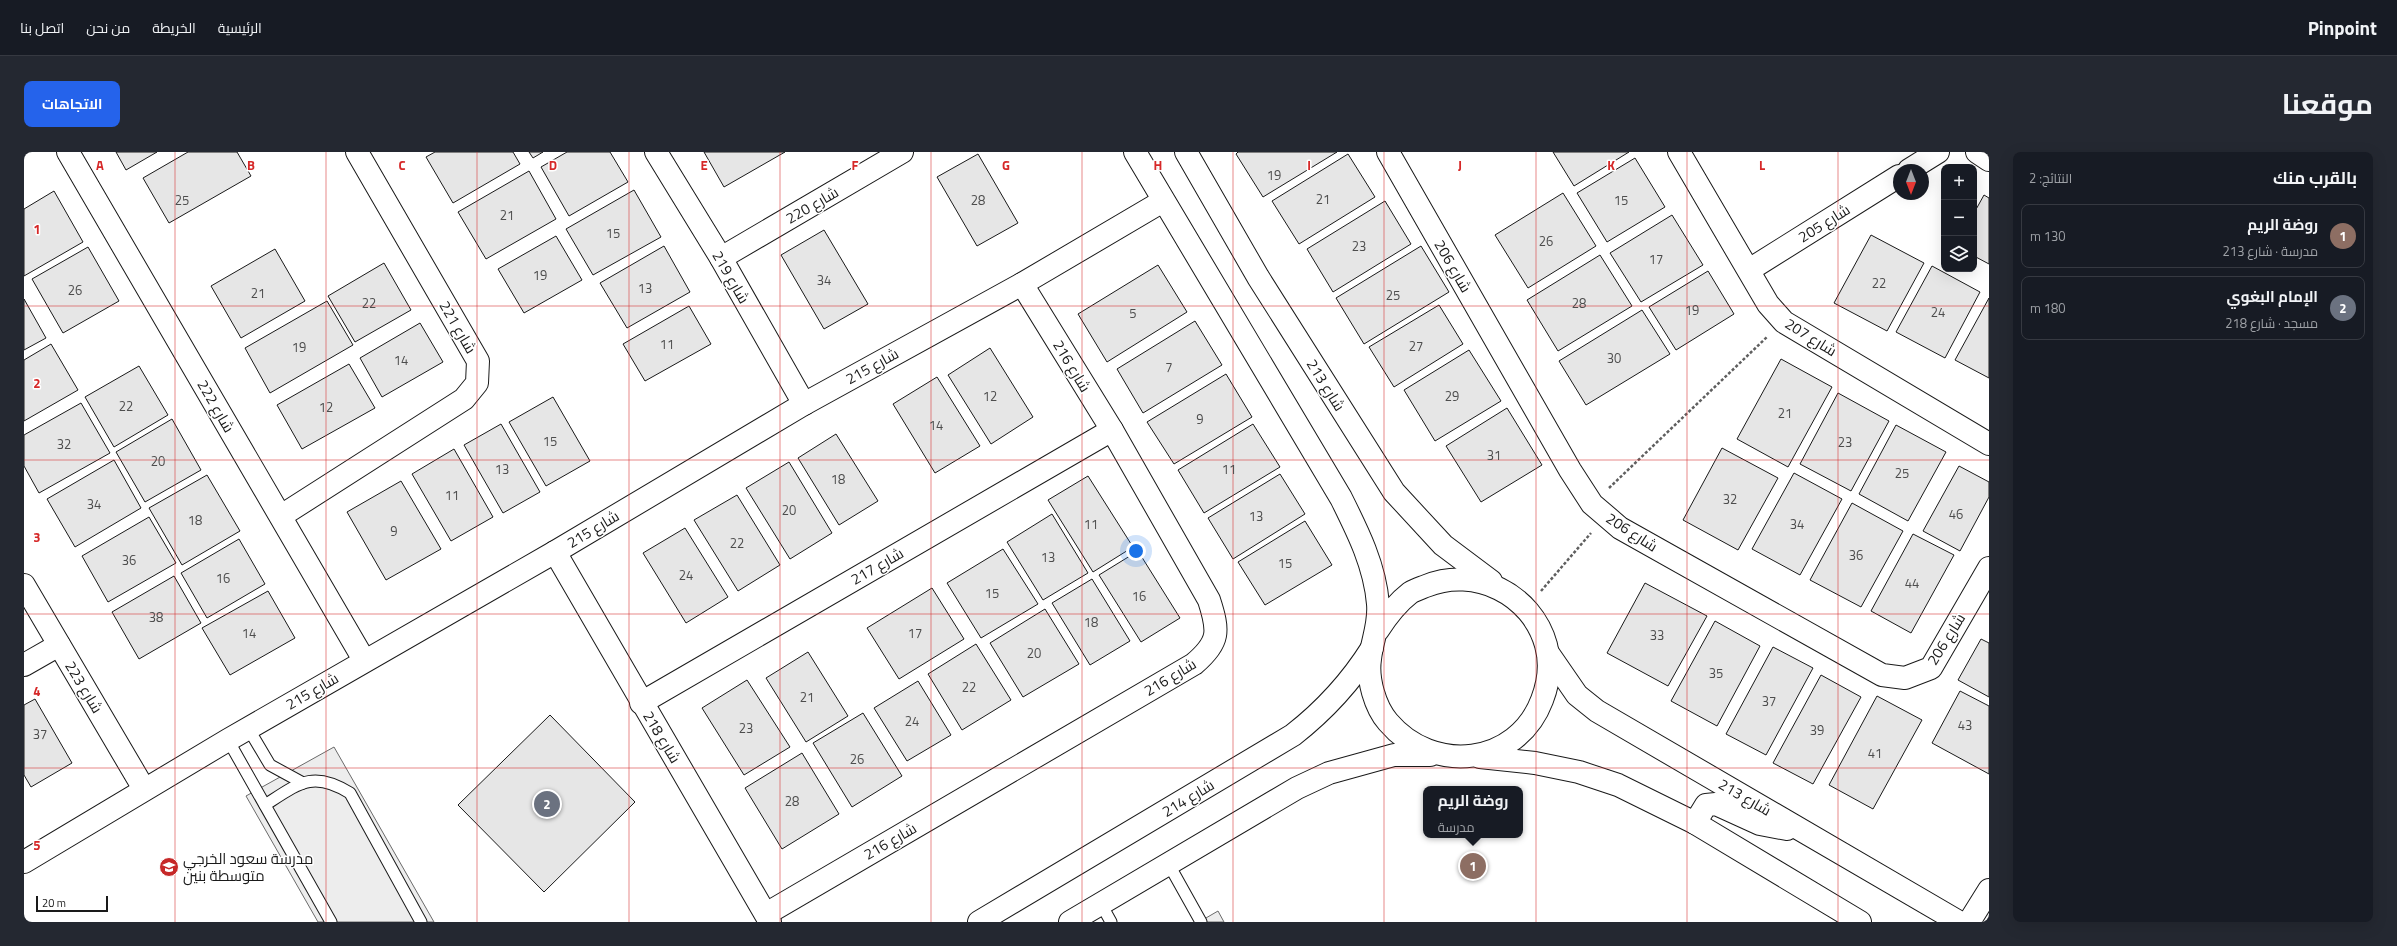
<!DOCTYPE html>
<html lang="ar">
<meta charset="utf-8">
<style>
body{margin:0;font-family:"Titillium Web",Cairo,sans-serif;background:#242831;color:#f1f3f6;direction:rtl}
.controls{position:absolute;right:12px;top:12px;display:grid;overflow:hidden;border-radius:8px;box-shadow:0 4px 16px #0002}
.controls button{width:36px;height:36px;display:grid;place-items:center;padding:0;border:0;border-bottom:1px solid #363941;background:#171b24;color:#f1f3f6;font:20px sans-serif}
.compass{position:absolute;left:1869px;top:12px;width:36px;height:36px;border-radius:50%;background:#171b24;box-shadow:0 4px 16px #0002;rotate:180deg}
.scale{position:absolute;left:12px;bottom:10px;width:72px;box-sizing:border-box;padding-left:4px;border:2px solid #1a1a1a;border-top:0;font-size:11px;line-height:14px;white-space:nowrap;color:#1a1a1a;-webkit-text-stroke:3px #fff;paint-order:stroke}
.you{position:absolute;left:1112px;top:399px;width:14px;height:14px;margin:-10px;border:3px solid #fff;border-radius:50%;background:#1a73e8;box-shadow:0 0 0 6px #1a73e833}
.badge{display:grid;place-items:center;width:26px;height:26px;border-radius:50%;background:#2563eb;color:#fff;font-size:13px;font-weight:700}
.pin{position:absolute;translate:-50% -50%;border:2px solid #fff;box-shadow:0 1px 4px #0006}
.popup{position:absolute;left:1399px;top:634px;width:100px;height:52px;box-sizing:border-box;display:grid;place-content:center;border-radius:8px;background:#171b24;filter:drop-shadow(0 1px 3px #0005);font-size:13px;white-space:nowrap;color:#9ea1a6}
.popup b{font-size:15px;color:#f1f3f6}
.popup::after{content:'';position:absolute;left:50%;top:100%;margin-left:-8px;border:8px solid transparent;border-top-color:#171b24}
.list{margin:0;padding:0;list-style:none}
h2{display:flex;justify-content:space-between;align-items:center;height:52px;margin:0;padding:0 16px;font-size:17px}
h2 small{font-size:13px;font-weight:400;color:#9ea1a6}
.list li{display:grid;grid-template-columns:26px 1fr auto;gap:12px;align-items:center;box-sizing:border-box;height:64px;margin:0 8px 8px;padding:0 8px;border:1px solid #363941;border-radius:8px}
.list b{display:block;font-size:15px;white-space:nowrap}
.list p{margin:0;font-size:13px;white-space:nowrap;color:#9ea1a6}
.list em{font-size:13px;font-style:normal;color:#9ea1a6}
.icon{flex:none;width:22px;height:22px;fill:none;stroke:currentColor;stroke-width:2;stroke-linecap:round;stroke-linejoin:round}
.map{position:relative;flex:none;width:1965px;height:770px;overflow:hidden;direction:ltr;border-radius:8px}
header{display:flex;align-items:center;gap:24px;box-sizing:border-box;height:56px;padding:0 20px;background:#171b24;border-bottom:1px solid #363941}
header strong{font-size:19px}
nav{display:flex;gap:22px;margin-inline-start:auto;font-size:14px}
.intro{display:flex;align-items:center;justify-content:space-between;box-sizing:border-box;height:96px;padding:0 24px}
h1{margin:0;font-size:28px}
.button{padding:10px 18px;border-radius:8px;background:#2563eb;color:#fff;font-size:14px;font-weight:700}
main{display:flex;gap:24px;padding:0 24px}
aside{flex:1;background:#171b24;border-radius:8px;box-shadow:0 4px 16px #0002}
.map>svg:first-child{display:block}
</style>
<header>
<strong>Pinpoint</strong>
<nav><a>الرئيسية</a><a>الخريطة</a><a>من نحن</a><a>اتصل بنا</a></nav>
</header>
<div class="intro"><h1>موقعنا</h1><a class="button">الاتجاهات</a></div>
<main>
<aside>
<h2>بالقرب منك<small>النتائج: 2</small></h2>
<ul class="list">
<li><span class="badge" style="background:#8d6e63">1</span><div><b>روضة الريم</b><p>مدرسة · شارع 213</p></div><em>130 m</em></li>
<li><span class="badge" style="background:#6b7280">2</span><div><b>الإمام البغوي</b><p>مسجد · شارع 218</p></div><em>180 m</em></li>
</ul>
</aside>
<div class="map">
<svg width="1965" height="770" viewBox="0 0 1965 770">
<rect width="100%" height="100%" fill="#fff"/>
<!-- built -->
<g fill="#ededed" stroke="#6a6a6a">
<path d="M 310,595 L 410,770 L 294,770 L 222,644 Z"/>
<path d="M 1194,759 L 1200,770 L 1175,770 Z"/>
</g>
<!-- building -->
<g fill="#e6e6e6" stroke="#1a1a1a">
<path d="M 92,0 L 133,0 L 102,18 Z"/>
<path d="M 164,0 L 213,0 L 227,24 L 145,71 L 119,26 Z"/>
<path d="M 411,0 L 489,0 L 496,12 L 429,51 L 402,5 Z"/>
<path d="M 505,0 L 519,0 L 509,6 Z"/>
<path d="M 543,0 L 586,0 L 604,30 L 545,64 L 517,15 Z"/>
<path d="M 680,0 L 761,0 L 700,35 Z"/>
<path d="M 1214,0 L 1313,0 L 1239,45 L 1212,2 Z"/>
<path d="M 1529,0 L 1605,0 L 1550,34 Z"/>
<path d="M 954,2 L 994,71 L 953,94 L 913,25 Z"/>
<path d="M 1324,2 L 1351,45 L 1275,92 L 1248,49 Z"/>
<path d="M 1611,6 L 1641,55 L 1583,90 L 1553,41 Z"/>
<path d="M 505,19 L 532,67 L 462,107 L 434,60 Z"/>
<path d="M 610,38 L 637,85 L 569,123 L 542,77 Z"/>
<path d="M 30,39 L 59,90 L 0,124 L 0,57 Z"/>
<path d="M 1539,41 L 1572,94 L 1504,136 L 1471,83 Z"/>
<path d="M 1960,43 L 1965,46 L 1965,112 L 1950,104 L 1950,61 Z"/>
<path d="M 1361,49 L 1387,92 L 1309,140 L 1283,97 Z"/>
<path d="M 1648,63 L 1679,113 L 1617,150 L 1586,101 Z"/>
<path d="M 800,78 L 844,152 L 800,177 L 757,103 Z"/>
<path d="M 1847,83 L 1900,111 L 1863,179 L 1810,151 Z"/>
<path d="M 532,84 L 558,128 L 500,161 L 474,117 Z"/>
<path d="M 640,94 L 666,140 L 603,176 L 576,131 Z"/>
<path d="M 1397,94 L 1425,140 L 1340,192 L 1312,146 Z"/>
<path d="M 64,95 L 95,149 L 39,181 L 8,127 Z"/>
<path d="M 251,97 L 281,149 L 217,186 L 187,134 Z"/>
<path d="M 1576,103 L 1608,154 L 1534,199 L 1503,148 Z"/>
<path d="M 360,111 L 387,158 L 331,190 L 304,144 Z"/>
<path d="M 1134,113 L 1163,160 L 1083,210 L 1054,162 Z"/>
<path d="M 1908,114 L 1956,140 L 1921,206 L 1872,180 Z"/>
<path d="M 1684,119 L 1710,162 L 1652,198 L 1625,155 Z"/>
<path d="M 1965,146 L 1965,226 L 1931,208 Z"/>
<path d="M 0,147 L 22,186 L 0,198 Z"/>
<path d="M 303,149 L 329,193 L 246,241 L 221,196 Z"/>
<path d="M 1415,153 L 1439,192 L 1370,235 L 1345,195 Z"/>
<path d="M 665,154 L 687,192 L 621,229 L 599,192 Z"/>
<path d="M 1618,158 L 1646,202 L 1562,253 L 1535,209 Z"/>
<path d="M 1171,169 L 1198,213 L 1119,261 L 1093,217 Z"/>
<path d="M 396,171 L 419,210 L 358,245 L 336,206 Z"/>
<path d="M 27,192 L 54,238 L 0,269 L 0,208 Z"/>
<path d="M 966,196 L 1009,265 L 967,292 L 924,223 Z"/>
<path d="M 1445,198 L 1477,249 L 1411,289 L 1380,238 Z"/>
<path d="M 1757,207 L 1808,235 L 1764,315 L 1713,287 Z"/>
<path d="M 325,212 L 351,256 L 278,297 L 253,253 Z"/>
<path d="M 115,214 L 144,263 L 90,295 L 61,245 Z"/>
<path d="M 1202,222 L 1228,265 L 1150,312 L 1123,270 Z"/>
<path d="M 913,225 L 956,294 L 911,321 L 869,252 Z"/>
<path d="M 1814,241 L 1865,269 L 1827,339 L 1776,312 Z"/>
<path d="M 529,245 L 566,309 L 522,334 L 485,270 Z"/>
<path d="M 57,251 L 86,301 L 15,341 L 0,314 L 0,283 Z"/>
<path d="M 1483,256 L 1518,313 L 1457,350 L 1422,294 Z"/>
<path d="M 148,267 L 177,318 L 121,350 L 92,300 Z"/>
<path d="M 477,272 L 516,340 L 479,361 L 440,293 Z"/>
<path d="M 1229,272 L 1256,315 L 1180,361 L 1154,318 Z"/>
<path d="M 1872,273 L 1922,300 L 1884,369 L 1835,342 Z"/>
<path d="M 812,282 L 854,349 L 815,373 L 774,306 Z"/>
<path d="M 1698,296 L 1754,326 L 1714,398 L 1659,368 Z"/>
<path d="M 430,297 L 469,365 L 427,389 L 388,322 Z"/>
<path d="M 90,308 L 117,356 L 51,395 L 23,347 Z"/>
<path d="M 765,310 L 808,381 L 766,407 L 722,336 Z"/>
<path d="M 1935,314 L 1965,330 L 1965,345 L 1936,399 L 1899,379 Z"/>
<path d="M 1770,321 L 1818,347 L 1776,423 L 1728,397 Z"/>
<path d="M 1256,322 L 1281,362 L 1209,407 L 1184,366 Z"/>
<path d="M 183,323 L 216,379 L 158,413 L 125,356 Z"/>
<path d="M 1064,324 L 1109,395 L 1069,420 L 1024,348 Z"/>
<path d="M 377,329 L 417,397 L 362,428 L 323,360 Z"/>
<path d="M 713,343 L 756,413 L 714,439 L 670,368 Z"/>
<path d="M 1828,351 L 1879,379 L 1837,455 L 1786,428 Z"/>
<path d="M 1028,362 L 1064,421 L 1019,448 L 983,390 Z"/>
<path d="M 125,365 L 152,411 L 84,450 L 58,404 Z"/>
<path d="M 1281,369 L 1308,413 L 1241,453 L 1214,410 Z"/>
<path d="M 661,376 L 704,445 L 662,471 L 619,401 Z"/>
<path d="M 1889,382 L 1930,403 L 1887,481 L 1847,459 Z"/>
<path d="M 215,387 L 241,432 L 183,466 L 157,421 Z"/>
<path d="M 979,397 L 1014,452 L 957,486 L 923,431 Z"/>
<path d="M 1114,399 L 1156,466 L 1117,490 L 1075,423 Z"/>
<path d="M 150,424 L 177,471 L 115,507 L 88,460 Z"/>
<path d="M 1068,427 L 1106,489 L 1066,513 L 1028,451 Z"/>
<path d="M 1621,431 L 1683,464 L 1644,534 L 1583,501 Z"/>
<path d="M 908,436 L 940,487 L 875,527 L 843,476 Z"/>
<path d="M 244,439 L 271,486 L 206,523 L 178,476 Z"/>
<path d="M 1021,457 L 1055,512 L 999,545 L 966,491 Z"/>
<path d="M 1691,469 L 1736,494 L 1693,574 L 1647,549 Z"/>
<path d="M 1957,487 L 1965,491 L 1965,545 L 1934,528 Z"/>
<path d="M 952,492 L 987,548 L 938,578 L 904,522 Z"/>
<path d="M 1749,495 L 1789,516 L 1742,603 L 1702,582 Z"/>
<path d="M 784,500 L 824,564 L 782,590 L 742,526 Z"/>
<path d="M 1797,523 L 1837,545 L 1789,632 L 1749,611 Z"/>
<path d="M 723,528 L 766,595 L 720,623 L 678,556 Z"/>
<path d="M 894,529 L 927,583 L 883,609 L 850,556 Z"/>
<path d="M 1936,539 L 1965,554 L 1965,622 L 1908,591 Z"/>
<path d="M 1853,544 L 1898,568 L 1849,657 L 1805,633 Z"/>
<path d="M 11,547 L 48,611 L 7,635 L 0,623 L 0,553 Z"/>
<path d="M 839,561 L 878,624 L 828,655 L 789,591 Z"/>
<path d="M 526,563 L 611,650 L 520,740 L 434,653 Z"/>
<path d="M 778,601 L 815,662 L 758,697 L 721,636 Z"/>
</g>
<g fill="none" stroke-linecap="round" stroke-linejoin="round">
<!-- service casing -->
<g stroke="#1a1a1a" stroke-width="13">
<g id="service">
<path d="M 224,576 L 246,613 L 279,631"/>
<path d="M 204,588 L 307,770"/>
<path d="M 241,653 C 275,631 289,618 326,641 L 397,770"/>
<path d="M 1144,711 L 1177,770"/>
<path d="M 1077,752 L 1087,770"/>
</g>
</g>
<!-- minor casing -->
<g stroke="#1a1a1a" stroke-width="24">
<g id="minor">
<path d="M 44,0 L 340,508"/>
<path d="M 632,0 L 697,106 L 780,252"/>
<path d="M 1364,0 L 1546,318 L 1568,352 L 1596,376 L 1858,523 L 1881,526 L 1907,516 L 1965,416"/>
<path d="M 1655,0 L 1744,152 L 1760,170 L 1965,292"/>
<path d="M 1953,0 L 1965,8"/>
<path d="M 1885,18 L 1914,0"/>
<path d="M 697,106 L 878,0"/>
<path d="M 1725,118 L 1875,24"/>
<path d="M 257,364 L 440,247 L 453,231 L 454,209 L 333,0"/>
<path d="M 531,400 L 746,770"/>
<path d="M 0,433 L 120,637"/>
<path d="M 0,513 L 35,493"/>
<path d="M 617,551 L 1088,278"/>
<path d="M 0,710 L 204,588 L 531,400 L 780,252 L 998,132 L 1139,49"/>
<path d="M 742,762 L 1170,512 C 1196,490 1195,479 1185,448 L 1088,278 L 998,132"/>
<path d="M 1945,770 L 1965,738"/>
</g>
</g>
<!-- tertiary casing -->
<g stroke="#1a1a1a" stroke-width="24">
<g id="tertiary">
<path d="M 1111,0 L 1317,346 C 1334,380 1351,414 1354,452 C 1356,472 1348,488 1346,507 C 1343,527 1351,555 1364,570 C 1409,623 1493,614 1518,548 C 1525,530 1527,511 1522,493 C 1508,442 1451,414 1402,434 C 1397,436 1391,438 1386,441 C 1373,451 1363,464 1354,478"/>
<path d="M 1162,0 L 1234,125 L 1370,340 L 1419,393 L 1467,429"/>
<path d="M 1524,501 L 1553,543 L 1573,559 L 1935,770"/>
<path d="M 1456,605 L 1511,611 L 1555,620 L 1594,633 L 1671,671 L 1836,770"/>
<path d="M 1671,671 L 1682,653 L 1692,652 L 1736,672 L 1763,677"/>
<path d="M 955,770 L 1269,583 C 1301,558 1326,531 1348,496"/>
<path d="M 1046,770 L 1273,636 L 1305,621 L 1370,603 L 1406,603"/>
</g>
</g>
<!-- path -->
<g stroke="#5f5f5f" stroke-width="2.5" stroke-dasharray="3 2" stroke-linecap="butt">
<path d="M 1585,336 L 1743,185"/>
<path d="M 1517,439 L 1567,381"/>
</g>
<!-- service -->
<use href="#service" stroke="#fff" stroke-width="11"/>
<!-- minor -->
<use href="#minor" stroke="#fff" stroke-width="22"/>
<!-- tertiary -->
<use href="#tertiary" stroke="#fff" stroke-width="22"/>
</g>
<!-- grid -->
<path fill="none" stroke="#d62828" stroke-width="1" stroke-opacity="0.55" d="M 151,0 L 151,770M 302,0 L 302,770M 453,0 L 453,770M 605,0 L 605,770M 756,0 L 756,770M 907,0 L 907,770M 1058,0 L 1058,770M 1209,0 L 1209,770M 1360,0 L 1360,770M 1512,0 L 1512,770M 1663,0 L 1663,770M 1814,0 L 1814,770M 0,154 L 1965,154M 0,308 L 1965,308M 0,462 L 1965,462M 0,616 L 1965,616"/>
<!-- icons -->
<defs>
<g id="school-disc" transform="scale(1)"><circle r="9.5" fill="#c62828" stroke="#fff"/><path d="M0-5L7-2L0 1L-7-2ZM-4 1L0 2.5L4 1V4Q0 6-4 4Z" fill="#fff"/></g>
</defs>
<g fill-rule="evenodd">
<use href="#school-disc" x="145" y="715"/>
</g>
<g text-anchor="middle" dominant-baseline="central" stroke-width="3" stroke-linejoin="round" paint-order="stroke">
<!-- number labels -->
<g font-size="13" fill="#4d4d4d">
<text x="1250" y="23">19</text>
<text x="1299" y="47">21</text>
<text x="158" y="48">25</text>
<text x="954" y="48">28</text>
<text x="1597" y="48">15</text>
<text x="483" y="63">21</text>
<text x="589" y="81">15</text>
<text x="1522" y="89">26</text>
<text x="1335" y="94">23</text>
<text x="1632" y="107">17</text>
<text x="516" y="123">19</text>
<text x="800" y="128">34</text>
<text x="1855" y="131">22</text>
<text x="621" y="136">13</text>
<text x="51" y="138">26</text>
<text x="234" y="141">21</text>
<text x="1369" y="143">25</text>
<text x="345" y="151">22</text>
<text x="1555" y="151">28</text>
<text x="1668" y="158">19</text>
<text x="1914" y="160">24</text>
<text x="1109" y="161">5</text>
<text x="643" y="192">11</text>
<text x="1392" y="194">27</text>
<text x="275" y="195">19</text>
<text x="1590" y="206">30</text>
<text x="377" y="208">14</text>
<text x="1145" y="215">7</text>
<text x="966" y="244">12</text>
<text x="1428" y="244">29</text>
<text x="102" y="254">22</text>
<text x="302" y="255">12</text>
<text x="1761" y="261">21</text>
<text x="1176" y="267">9</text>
<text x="912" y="273">14</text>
<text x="526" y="289">15</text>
<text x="1821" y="290">23</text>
<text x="40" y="292">32</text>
<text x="1470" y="303">31</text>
<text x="134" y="309">20</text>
<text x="478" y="317">13</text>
<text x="1205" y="317">11</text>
<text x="1878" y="321">25</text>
<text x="814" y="327">18</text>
<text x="428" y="343">11</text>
<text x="1706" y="347">32</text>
<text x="70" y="352">34</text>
<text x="765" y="358">20</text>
<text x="1932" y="362">46</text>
<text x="1232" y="364">13</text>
<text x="171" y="368">18</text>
<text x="1067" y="372">11</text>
<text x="1773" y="372">34</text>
<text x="370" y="379">9</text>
<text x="713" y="391">22</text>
<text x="1832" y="403">36</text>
<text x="1024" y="405">13</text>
<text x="105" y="408">36</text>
<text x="1261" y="411">15</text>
<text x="662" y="423">24</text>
<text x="199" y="426">16</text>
<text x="1888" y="431">44</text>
<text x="968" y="441">15</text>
<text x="1115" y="444">16</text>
<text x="132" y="465">38</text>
<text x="1067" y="470">18</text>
<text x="225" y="481">14</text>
<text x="891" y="481">17</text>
<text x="1633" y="483">33</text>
<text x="1010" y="501">20</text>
<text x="1692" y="521">35</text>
<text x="945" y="535">22</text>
<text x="783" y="545">21</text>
<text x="1745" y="549">37</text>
<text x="888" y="569">24</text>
<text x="1941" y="573">43</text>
<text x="722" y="576">23</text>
<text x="1793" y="578">39</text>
<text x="16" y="582">37</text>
<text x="1851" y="601">41</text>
<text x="833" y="607">26</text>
<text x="768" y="649">28</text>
</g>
<!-- street labels -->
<g font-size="15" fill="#1a1a1a" stroke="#fff">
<text transform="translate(788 53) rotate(-30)">شارع 220</text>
<text transform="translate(1800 71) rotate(-32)">شارع 205</text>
<text transform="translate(1429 114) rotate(60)">شارع 206</text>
<text transform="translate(707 125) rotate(60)">شارع 219</text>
<text transform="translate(434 175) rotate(60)">شارع 221</text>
<text transform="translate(1787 185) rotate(32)">شارع 207</text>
<text transform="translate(848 214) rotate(-29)">شارع 215</text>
<text transform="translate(1048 214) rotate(59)">شارع 216</text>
<text transform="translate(1302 233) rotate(58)">شارع 213</text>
<text transform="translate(192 254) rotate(60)">شارع 222</text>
<text transform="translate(569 377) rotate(-31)">شارع 215</text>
<text transform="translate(1608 380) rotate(33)">شارع 206</text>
<text transform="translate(853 414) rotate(-30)">شارع 217</text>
<text transform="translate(1922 487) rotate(-58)">شارع 206</text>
<text transform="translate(1146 525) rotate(-31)">شارع 216</text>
<text transform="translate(60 535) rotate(59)">شارع 223</text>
<text transform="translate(288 539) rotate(-30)">شارع 215</text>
<text transform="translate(638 585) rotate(59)">شارع 218</text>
<text transform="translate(1721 645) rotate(30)">شارع 213</text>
<text transform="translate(1164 646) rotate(-31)">شارع 214</text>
<text transform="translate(866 689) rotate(-30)">شارع 216</text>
</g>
<!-- poi labels -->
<g font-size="15" fill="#1a1a1a" stroke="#fff" text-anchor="start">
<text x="159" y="706">مدرسة سعود الخرجي<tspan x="159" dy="17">متوسطة بنين</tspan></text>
</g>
</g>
<g font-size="13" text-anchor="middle" font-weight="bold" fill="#d62828" stroke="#fff" stroke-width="3" stroke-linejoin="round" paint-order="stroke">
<text x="76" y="18">A</text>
<text x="227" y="18">B</text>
<text x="378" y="18">C</text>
<text x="529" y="18">D</text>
<text x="680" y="18">E</text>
<text x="831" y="18">F</text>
<text x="982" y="18">G</text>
<text x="1134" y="18">H</text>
<text x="1285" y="18">I</text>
<text x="1436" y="18">J</text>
<text x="1587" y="18">K</text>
<text x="1738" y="18">L</text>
<text x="13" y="82">1</text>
<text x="13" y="236">2</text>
<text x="13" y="390">3</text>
<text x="13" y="544">4</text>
<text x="13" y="698">5</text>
</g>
</svg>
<div class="controls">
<button>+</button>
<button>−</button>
<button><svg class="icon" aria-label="layers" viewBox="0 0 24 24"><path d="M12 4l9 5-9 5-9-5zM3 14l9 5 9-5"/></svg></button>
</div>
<svg class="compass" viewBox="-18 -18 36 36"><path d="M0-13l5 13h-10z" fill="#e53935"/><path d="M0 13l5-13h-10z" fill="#9ea1a6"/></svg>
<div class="scale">20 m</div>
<div class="you"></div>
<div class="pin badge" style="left:1449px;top:714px;background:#8d6e63">1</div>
<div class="popup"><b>روضة الريم</b>مدرسة</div>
<div class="pin badge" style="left:523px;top:652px;background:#6b7280">2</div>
</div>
</main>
